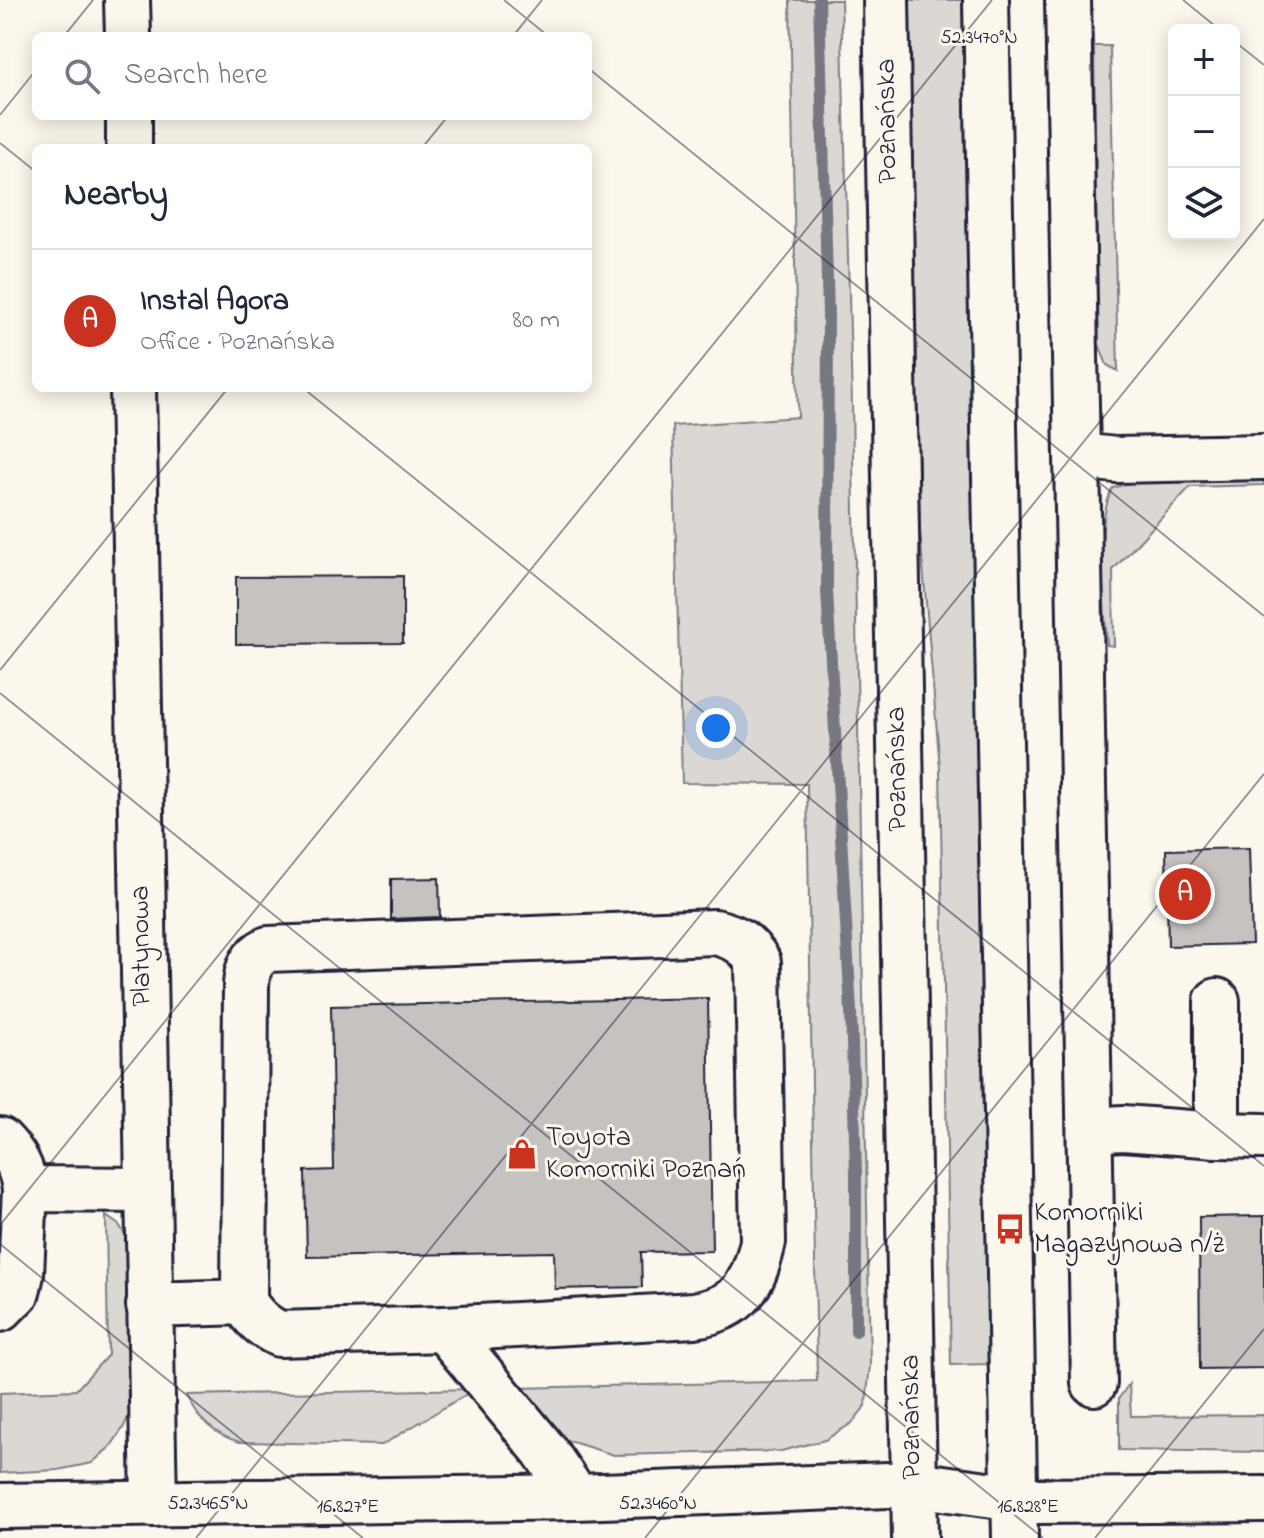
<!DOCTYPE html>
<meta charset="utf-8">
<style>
body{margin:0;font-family:"Indie Flower",sans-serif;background:#f6f6f7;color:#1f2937}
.controls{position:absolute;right:24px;top:24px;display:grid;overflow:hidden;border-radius:12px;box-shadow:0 4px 20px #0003}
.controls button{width:72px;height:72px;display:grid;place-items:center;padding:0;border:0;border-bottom:2px solid #e0e1e3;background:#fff;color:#1f2937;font:40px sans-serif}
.you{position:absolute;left:716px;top:728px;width:28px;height:28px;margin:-20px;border:6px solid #fff;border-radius:50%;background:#1a73e8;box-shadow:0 0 0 12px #1a73e833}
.badge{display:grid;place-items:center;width:52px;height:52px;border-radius:50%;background:#c8321e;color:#fff;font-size:26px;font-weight:700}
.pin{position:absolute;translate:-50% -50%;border:4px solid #fff;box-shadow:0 2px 8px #0006}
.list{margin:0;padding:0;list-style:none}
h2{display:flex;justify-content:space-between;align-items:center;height:104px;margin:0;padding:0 32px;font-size:34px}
h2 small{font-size:26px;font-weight:400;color:#747a83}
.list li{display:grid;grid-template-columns:52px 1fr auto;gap:24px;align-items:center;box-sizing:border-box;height:144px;padding:0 32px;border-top:2px solid #e0e1e3}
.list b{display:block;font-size:30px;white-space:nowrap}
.list p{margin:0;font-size:26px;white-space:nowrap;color:#747a83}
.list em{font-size:26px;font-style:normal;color:#747a83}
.icon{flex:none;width:44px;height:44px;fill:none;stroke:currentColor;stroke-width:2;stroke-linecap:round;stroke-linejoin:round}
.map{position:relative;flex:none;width:1264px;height:1538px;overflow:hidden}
.search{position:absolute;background:#fff;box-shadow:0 4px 20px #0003;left:32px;top:32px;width:560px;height:88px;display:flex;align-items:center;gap:20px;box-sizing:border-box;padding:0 28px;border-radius:12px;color:#747a83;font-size:30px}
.panel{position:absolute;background:#fff;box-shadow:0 4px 20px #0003;left:32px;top:144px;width:560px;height:248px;border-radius:12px}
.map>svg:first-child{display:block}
</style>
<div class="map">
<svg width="1264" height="1538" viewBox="0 0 1264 1538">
<rect width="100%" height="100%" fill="#fbf7ec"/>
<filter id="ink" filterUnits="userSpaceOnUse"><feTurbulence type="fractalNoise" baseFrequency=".0125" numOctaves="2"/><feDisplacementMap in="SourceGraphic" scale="16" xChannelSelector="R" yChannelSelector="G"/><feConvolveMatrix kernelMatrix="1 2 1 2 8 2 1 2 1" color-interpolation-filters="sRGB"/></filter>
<g filter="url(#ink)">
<!-- green -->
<g fill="#dbd8d3" stroke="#7e7d87" stroke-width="2">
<path d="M 790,0 L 841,0 L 852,405 L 870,1365 L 866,1405 L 852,1423 L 825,1440 L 781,1451 L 614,1455 L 569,1441 L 552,1429 L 516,1388 L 817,1381 L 807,784 L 682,783 L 673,426 L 798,417 Z"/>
<path d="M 909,0 L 962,0 L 980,786 L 988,1364 L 951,1365 L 940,768 L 920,531 Z"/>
<path d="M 1094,46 L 1110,46 L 1118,371 L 1107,365 L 1098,342 Z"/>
<path d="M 1264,478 L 1264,485 L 1190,487 L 1113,570 L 1114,646 L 1107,645 C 1105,604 1094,521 1113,488 L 1135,481 Z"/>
<path d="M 106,1216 L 119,1225 L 128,1239 L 133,1407 L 123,1428 L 111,1446 L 92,1463 L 58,1470 L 0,1473 L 0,1393 L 76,1390 L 108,1355 Z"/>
<path d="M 1129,1384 L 1131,1416 L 1264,1415 L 1264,1452 L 1119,1450 L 1119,1398 Z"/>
<path d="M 475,1389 L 382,1445 L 240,1442 C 216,1436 196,1419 187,1395 Z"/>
</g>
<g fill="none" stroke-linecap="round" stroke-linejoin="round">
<!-- stream -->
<path stroke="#787681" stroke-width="12" d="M 819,0 L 828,314 L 827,591 L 851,1011 L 856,1172 L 856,1331"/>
</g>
<!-- building -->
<g fill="#c6c2c0" stroke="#22223b" stroke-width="2">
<path d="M 403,576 L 403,643 L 236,644 L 236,577 Z"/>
<path d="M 1249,848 L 1252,944 L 1168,946 L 1166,850 Z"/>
<path d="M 439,878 L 440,917 L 391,919 L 391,879 Z"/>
<path d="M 708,998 L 712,1251 L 641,1252 L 642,1287 L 555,1289 L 554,1252 L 307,1257 L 305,1171 L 334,1170 L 331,1006 Z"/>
<path d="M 1264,1216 L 1264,1368 L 1200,1369 L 1199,1217 Z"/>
</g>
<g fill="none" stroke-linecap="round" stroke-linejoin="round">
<!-- minor casing -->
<g stroke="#22223b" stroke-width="50">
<g id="minor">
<path d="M 127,0 L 128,36"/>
<path d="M 1068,0 L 1077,456 L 1116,460 L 1264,457"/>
<path d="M 129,116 L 129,148"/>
<path d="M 133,388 L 154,1504"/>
<path d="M 1077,456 L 1094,1383"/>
<path d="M 1090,1130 L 1123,1128 L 1217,1135 L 1217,1001"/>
<path d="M 1217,1135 L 1264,1136"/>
<path d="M 0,1140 C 15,1155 22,1168 25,1189"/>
<path d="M 149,1305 L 244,1302 C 254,1318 263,1326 279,1334 L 444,1329 L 694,1315 C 741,1308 753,1285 763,1242 L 758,962 C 747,943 736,937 715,932 L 268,949 C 252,957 247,968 246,985 L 244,1302"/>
<path d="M 0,1309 L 17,1292 L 21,1274 L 25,1189 L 147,1190"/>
<path d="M 444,1329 L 544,1450 L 576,1497"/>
<path d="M 0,1506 L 576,1497 L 914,1484 L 1038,1501 L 1264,1499"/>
</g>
</g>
<!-- major casing -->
<g stroke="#22223b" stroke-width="50">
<g id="major">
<path d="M 886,0 L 915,1538"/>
<path d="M 986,0 L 1015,1538"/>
</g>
</g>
<!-- minor -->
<use href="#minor" stroke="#fbf7ec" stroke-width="44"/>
<!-- major -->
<use href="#major" stroke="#fbf7ec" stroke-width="44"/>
</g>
</g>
<!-- ticks -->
<path fill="none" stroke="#22223b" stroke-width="2" stroke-opacity="0.45" d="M 504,0 L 548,36M 1183,0 L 1220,30M 64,36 L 93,0M 513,36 L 542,0M 1234,41 L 1264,65M 588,68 L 1264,616M 0,115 L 36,70M 0,143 L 36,172M 422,148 L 448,116M 303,388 L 1264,1166M 0,670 L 228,388M 0,693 L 1043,1538M 0,1225 L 992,0M 0,1244 L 363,1538M 196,1538 L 1264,219M 645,1538 L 1264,774M 1095,1538 L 1264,1329"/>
<!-- icons -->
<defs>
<g id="shop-bare" transform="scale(2.4)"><path d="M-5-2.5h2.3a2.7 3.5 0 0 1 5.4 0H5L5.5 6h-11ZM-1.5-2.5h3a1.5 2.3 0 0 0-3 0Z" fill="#c8321e" stroke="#fbf7ec" stroke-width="2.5" paint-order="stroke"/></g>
<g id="bus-bare" transform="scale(2.4)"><path d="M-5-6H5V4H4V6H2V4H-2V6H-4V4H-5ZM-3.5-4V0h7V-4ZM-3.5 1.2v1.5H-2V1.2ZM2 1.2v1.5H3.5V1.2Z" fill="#c8321e" stroke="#fbf7ec" stroke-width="2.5" paint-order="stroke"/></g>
</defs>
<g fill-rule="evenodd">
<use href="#shop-bare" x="522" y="1154"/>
<use href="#bus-bare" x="1010" y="1229"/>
</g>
<g text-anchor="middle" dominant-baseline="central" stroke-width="6" stroke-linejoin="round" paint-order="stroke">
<!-- street labels -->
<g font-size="28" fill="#22223b" stroke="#fbf7ec">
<text transform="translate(888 121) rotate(-91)">Poznańska</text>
<text transform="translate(898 769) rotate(-91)">Poznańska</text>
<text transform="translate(142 946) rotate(-91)">Platynowa</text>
<text transform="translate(912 1417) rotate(-91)">Poznańska</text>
</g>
<!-- poi labels -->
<g font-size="28" fill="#22223b" stroke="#fbf7ec" text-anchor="start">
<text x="546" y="1138">Toyota<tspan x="546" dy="32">Komorniki Poznań</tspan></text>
<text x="1034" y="1213">Komorniki<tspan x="1034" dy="32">Magazynowa n/ż</tspan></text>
</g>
</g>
<g font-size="20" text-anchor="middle" fill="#22223b" stroke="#fbf7ec" stroke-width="6" stroke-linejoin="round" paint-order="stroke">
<text x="979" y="43">52.3470°N</text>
<text x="208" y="1509">52.3465°N</text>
<text x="658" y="1509">52.3460°N</text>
<text x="348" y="1512">16.827°E</text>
<text x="1028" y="1512">16.828°E</text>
</g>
</svg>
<div class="controls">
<button>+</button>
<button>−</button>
<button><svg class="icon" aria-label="layers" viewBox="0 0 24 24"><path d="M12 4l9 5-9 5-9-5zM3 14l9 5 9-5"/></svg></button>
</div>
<div class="you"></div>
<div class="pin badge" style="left:1185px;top:894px">A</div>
<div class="search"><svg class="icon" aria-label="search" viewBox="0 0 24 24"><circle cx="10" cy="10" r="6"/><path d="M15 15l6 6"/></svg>Search here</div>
<section class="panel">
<h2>Nearby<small></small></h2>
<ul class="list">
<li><span class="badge">A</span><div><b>Instal Agora</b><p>Office · Poznańska</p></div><em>80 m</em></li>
</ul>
</section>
</div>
